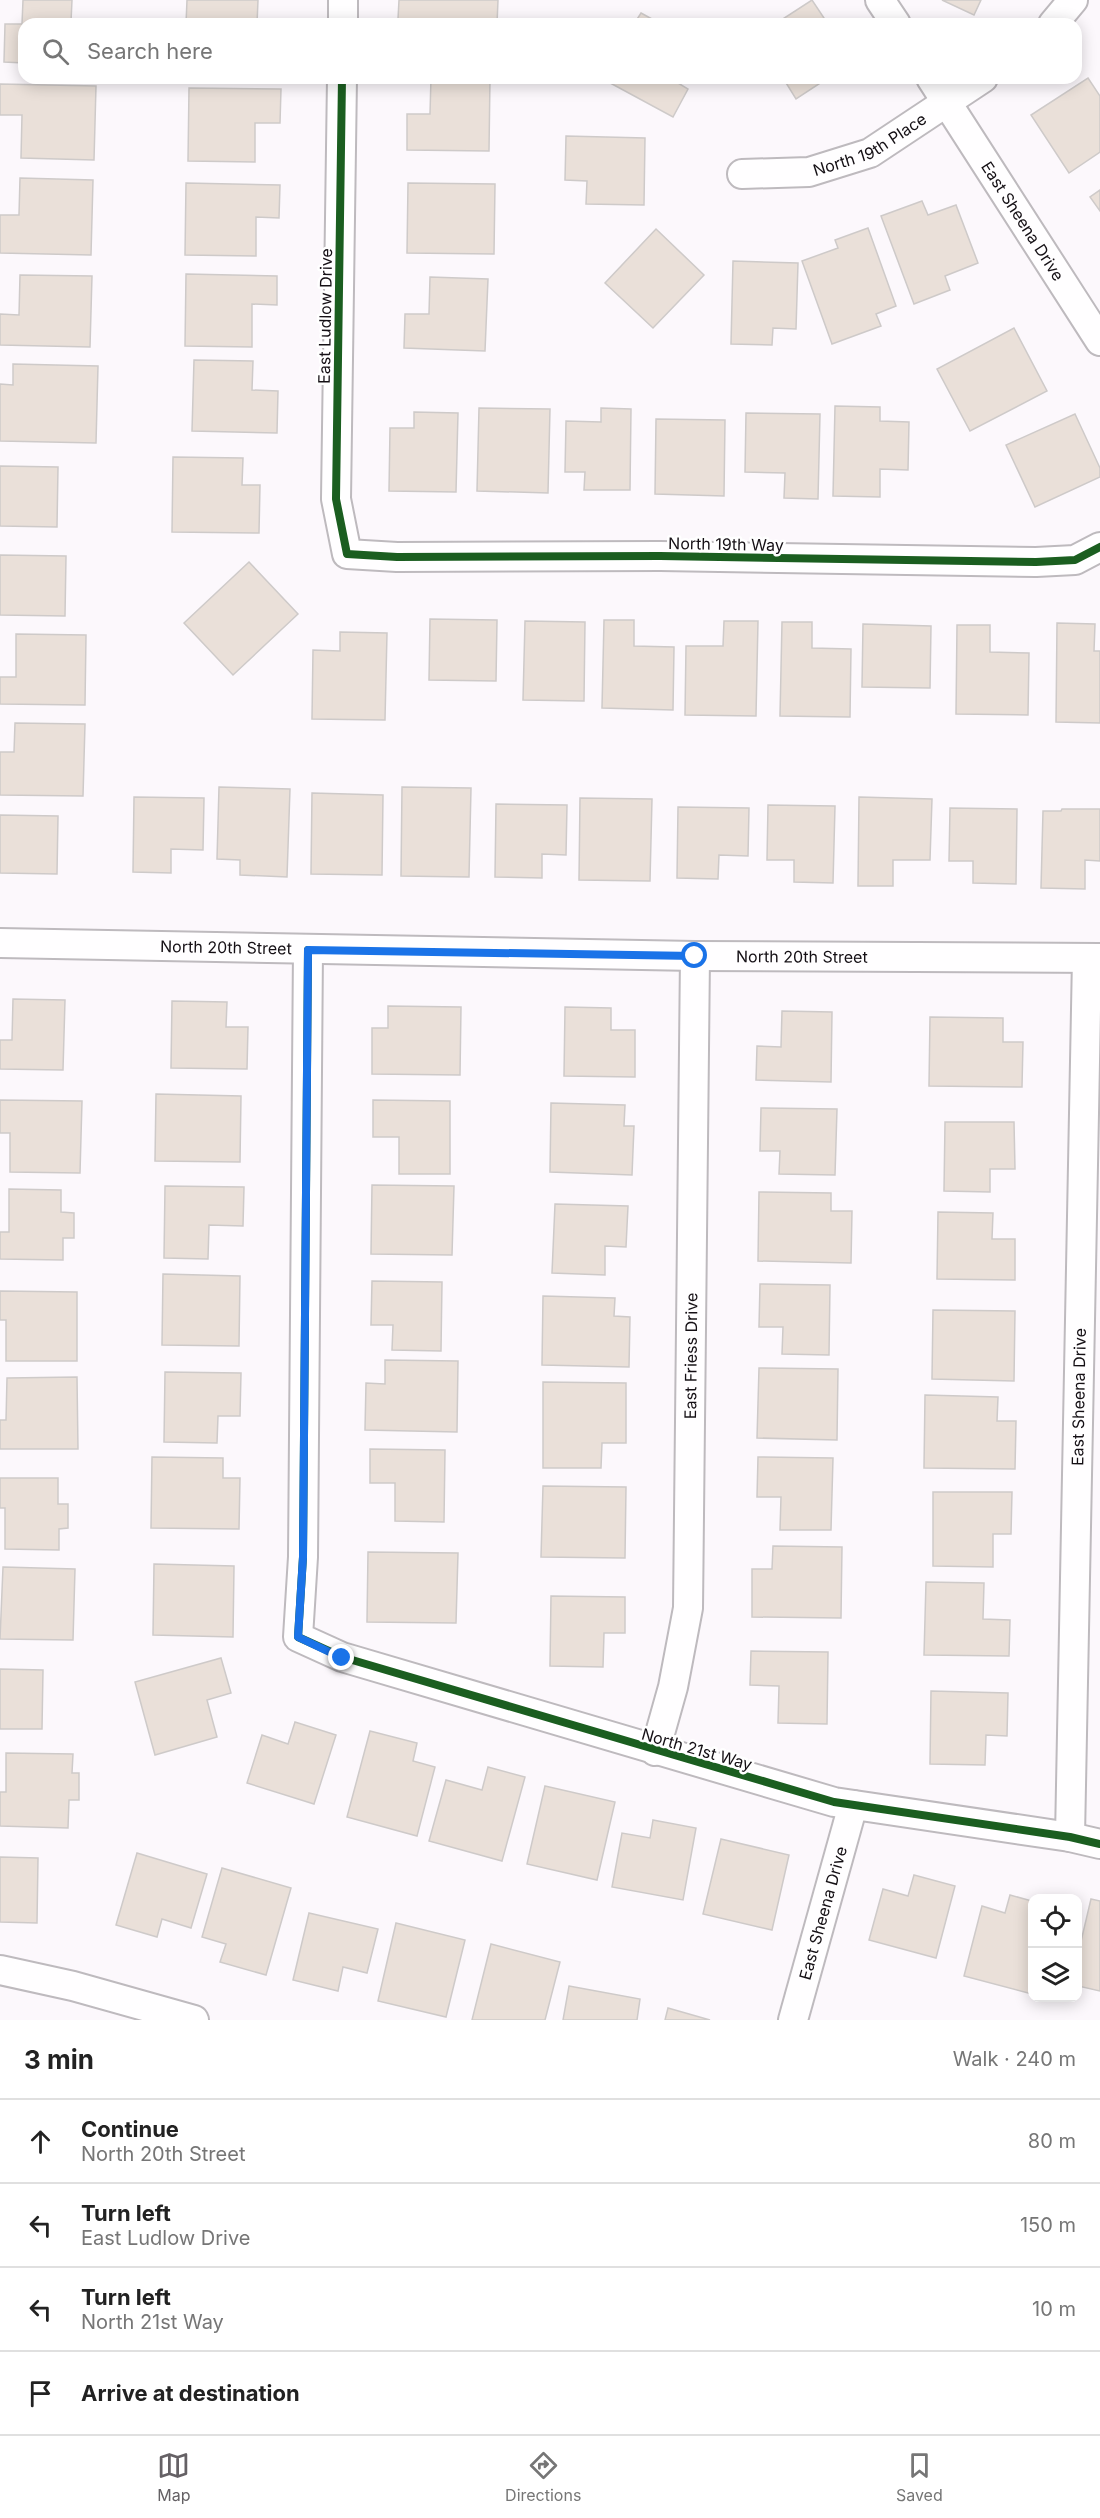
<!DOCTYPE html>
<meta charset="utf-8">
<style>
body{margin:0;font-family:Inter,sans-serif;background:#f6f6f6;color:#222}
.controls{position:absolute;right:18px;bottom:18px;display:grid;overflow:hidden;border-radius:12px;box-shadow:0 3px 15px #0003}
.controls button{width:54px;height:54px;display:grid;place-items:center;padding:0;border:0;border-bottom:2px solid #e0e0e0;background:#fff;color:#222;font:30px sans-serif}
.stop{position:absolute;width:18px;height:18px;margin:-14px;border:4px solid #1a73e8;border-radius:50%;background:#fff}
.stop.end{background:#1a73e8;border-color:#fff;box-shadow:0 2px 6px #0008}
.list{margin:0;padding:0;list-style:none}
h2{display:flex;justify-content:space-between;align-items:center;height:78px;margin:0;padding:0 24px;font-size:26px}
h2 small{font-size:20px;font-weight:400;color:#767676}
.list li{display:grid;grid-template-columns:39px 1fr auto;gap:18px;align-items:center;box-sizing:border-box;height:84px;padding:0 24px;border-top:2px solid #e0e0e0}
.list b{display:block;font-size:22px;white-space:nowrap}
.list p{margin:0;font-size:20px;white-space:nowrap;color:#767676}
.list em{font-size:20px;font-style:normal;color:#767676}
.icon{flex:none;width:33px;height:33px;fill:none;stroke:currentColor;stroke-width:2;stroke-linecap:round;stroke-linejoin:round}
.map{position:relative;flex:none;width:1100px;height:2020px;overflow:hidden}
.search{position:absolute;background:#fff;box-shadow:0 3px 15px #0003;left:18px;right:18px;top:18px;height:66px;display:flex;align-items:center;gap:15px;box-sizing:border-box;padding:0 21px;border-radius:18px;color:#767676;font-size:22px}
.sheet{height:414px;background:#fff}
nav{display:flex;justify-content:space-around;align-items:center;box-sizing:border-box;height:84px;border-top:2px solid #e0e0e0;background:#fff;font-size:16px;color:#767676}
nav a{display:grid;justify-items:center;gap:3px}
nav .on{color:#656165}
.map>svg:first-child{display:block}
</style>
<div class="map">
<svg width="1100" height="2020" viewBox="0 0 1100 2020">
<rect width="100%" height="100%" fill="#fcf8fc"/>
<!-- building -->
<g fill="#eae0d9" stroke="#cecac9" stroke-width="1.5">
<path d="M 23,0 L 72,0 L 71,22 L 86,24 L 24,24 L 24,63 L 4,62 L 5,24 L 22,24 Z"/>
<path d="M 187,0 L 258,0 L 257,24 L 186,24 Z"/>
<path d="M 399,0 L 498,0 L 497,24 L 421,24 L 421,19 L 398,19 Z"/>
<path d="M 812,0 L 828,24 L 775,24 Z"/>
<path d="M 942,0 L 981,0 L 974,15 Z"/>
<path d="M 641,13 L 661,24 L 634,24 Z"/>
<path d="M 431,78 L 490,78 L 489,151 L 407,150 L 407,114 L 430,114 Z"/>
<path d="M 601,78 L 674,78 L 673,80 L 688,89 L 673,117 Z"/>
<path d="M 783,78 L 828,78 L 796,99 Z"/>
<path d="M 1088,78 L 1100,96 L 1100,152 L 1069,173 L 1031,115 Z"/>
<path d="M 0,84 L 96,86 L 94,160 L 21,158 L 22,115 L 0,115 Z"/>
<path d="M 189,88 L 281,89 L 280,123 L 255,123 L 255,162 L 188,161 Z"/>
<path d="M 566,136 L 645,138 L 644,205 L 586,204 L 587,181 L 565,180 Z"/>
<path d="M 20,178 L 93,180 L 91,255 L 0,253 L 0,215 L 19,215 Z"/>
<path d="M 186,183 L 280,185 L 279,218 L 256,217 L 256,256 L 185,255 Z"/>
<path d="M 408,183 L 495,184 L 494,254 L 407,253 Z"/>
<path d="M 1100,190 L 1100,211 L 1090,197 Z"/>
<path d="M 922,201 L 928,215 L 956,205 L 978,263 L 945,276 L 950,290 L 914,304 L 881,216 Z"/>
<path d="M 868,228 L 896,306 L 876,314 L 881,326 L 832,344 L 802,261 L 838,248 L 835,240 Z"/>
<path d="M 656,229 L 704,275 L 653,328 L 605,283 Z"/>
<path d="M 733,261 L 798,263 L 796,329 L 773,328 L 772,345 L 731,344 Z"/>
<path d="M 186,274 L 277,276 L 277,305 L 252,304 L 252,347 L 185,346 Z"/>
<path d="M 20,275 L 92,276 L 90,347 L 0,345 L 0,314 L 19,315 Z"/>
<path d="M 430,277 L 488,279 L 485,351 L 404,348 L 405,314 L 429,314 Z"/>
<path d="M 1014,328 L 1047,391 L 970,431 L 937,369 Z"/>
<path d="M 194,360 L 253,361 L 252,390 L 278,391 L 277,433 L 192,431 Z"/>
<path d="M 13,364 L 98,366 L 96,443 L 0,441 L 0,384 L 13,385 Z"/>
<path d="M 835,406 L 880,407 L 880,421 L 909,422 L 908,470 L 880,469 L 880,497 L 833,496 Z"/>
<path d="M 479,408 L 550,409 L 548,493 L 477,491 Z"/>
<path d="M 601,408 L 631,409 L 630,490 L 584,490 L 585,472 L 565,472 L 566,421 L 601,422 Z"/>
<path d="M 414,412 L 458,413 L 456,492 L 389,491 L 390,428 L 414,428 Z"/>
<path d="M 746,413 L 820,414 L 818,499 L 784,498 L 785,473 L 745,472 Z"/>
<path d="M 1075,414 L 1100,468 L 1100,477 L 1035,507 L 1006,445 Z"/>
<path d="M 656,419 L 725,420 L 724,496 L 655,494 Z"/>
<path d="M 173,457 L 243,458 L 242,485 L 260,485 L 259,533 L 172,532 Z"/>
<path d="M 0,466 L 58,467 L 57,527 L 0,526 Z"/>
<path d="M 0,555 L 66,556 L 65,616 L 0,615 Z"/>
<path d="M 249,562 L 298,614 L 233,675 L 184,623 Z"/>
<path d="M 430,619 L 497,620 L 496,681 L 429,680 Z"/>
<path d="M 604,620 L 634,620 L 634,646 L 674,647 L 673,710 L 602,708 Z"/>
<path d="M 525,621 L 585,622 L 584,701 L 523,700 Z"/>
<path d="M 724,621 L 758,621 L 756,716 L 685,715 L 686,646 L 723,646 Z"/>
<path d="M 782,622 L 812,622 L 812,648 L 851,649 L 850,717 L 780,716 Z"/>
<path d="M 1057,623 L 1095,624 L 1094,651 L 1100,651 L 1100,723 L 1056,722 Z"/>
<path d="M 863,624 L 931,626 L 930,688 L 862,687 Z"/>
<path d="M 957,625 L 990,625 L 990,652 L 1029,653 L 1028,715 L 956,714 Z"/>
<path d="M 340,632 L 387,633 L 385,720 L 312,719 L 313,650 L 340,651 Z"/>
<path d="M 16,634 L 86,635 L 85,705 L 0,704 L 0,677 L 16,677 Z"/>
<path d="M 15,723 L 85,724 L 83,796 L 0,795 L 0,752 L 14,752 Z"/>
<path d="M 219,787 L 290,789 L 287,877 L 240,875 L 240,860 L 217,859 Z"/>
<path d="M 402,787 L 471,788 L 469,877 L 401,876 Z"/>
<path d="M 312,793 L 383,795 L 382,875 L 311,874 Z"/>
<path d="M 134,797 L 204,798 L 203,850 L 171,849 L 171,873 L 133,872 Z"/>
<path d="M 859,797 L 932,799 L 930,860 L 893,860 L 893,886 L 858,886 Z"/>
<path d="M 580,798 L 652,799 L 650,881 L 579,880 Z"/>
<path d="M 496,804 L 567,805 L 566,855 L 542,854 L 542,878 L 495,877 Z"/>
<path d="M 768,805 L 835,806 L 833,883 L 794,882 L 794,860 L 767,860 Z"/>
<path d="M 678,807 L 749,808 L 748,856 L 719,855 L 718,879 L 677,878 Z"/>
<path d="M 950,808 L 1017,809 L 1016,884 L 973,883 L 973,861 L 949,861 Z"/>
<path d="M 1062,809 L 1100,809 L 1100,861 L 1085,860 L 1085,889 L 1041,888 L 1043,811 L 1061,811 Z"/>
<path d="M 0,815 L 58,816 L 57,874 L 0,873 Z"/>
<path d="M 13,999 L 65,1000 L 63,1070 L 0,1069 L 0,1040 L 12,1040 Z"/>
<path d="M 172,1001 L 227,1002 L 226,1027 L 248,1027 L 247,1069 L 171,1068 Z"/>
<path d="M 388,1006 L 461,1007 L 460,1075 L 372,1074 L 372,1028 L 388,1028 Z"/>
<path d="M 565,1007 L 611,1008 L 611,1030 L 635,1030 L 635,1077 L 564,1076 Z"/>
<path d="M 782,1011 L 832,1012 L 831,1082 L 756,1080 L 757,1046 L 781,1047 Z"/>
<path d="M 930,1017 L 1003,1018 L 1003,1042 L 1023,1042 L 1022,1087 L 929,1086 Z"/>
<path d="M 156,1094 L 241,1096 L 240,1162 L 155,1161 Z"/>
<path d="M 0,1100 L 82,1101 L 80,1173 L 10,1172 L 10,1133 L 0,1133 Z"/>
<path d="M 373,1100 L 450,1101 L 450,1174 L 399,1174 L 399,1137 L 373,1137 Z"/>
<path d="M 551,1103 L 625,1105 L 624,1126 L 634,1126 L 632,1175 L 550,1172 Z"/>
<path d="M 761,1108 L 837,1109 L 835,1175 L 779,1174 L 780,1151 L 760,1151 Z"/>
<path d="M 945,1122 L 1014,1122 L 1015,1169 L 990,1169 L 990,1192 L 944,1191 Z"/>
<path d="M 372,1185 L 454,1186 L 452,1255 L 371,1254 Z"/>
<path d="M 165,1186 L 244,1187 L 243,1226 L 209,1225 L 208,1259 L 164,1258 Z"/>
<path d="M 9,1189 L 61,1190 L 61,1212 L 74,1213 L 74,1238 L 63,1238 L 63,1260 L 0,1259 L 0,1232 L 9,1232 Z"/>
<path d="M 759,1192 L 831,1193 L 831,1211 L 852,1211 L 851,1263 L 758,1261 Z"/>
<path d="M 555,1204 L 628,1206 L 626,1247 L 605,1246 L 605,1275 L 552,1273 Z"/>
<path d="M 938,1212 L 993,1213 L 992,1239 L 1015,1239 L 1015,1280 L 937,1279 Z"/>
<path d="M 163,1274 L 240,1276 L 239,1346 L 162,1345 Z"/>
<path d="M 372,1281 L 442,1282 L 441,1351 L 392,1350 L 393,1325 L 371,1325 Z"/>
<path d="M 760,1284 L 830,1285 L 829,1355 L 782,1354 L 783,1327 L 759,1327 Z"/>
<path d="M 0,1291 L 77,1292 L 77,1361 L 6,1361 L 6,1320 L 0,1320 Z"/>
<path d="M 543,1296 L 615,1298 L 614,1316 L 630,1317 L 629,1367 L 542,1365 Z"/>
<path d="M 933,1310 L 1015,1311 L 1014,1381 L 932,1379 Z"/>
<path d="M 385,1360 L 458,1361 L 457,1432 L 365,1430 L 366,1383 L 385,1384 Z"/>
<path d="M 759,1368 L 838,1369 L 837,1440 L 757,1438 Z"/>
<path d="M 165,1372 L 241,1373 L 240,1416 L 218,1416 L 217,1443 L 164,1442 Z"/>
<path d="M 77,1377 L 78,1449 L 0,1449 L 0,1420 L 6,1420 L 7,1378 Z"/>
<path d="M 543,1382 L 626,1383 L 626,1443 L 602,1443 L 601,1468 L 543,1468 Z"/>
<path d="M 925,1395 L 998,1397 L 997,1421 L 1016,1421 L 1015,1469 L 924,1468 Z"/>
<path d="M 370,1449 L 445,1450 L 444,1522 L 395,1521 L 395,1483 L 370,1483 Z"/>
<path d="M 152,1457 L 223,1458 L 223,1478 L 240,1478 L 239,1529 L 151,1528 Z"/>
<path d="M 758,1457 L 833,1458 L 831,1530 L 780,1530 L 781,1497 L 757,1497 Z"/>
<path d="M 0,1478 L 58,1478 L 58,1504 L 68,1504 L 68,1528 L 59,1529 L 59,1550 L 5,1549 L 5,1508 L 0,1508 Z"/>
<path d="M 543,1486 L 626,1487 L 625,1558 L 541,1557 Z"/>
<path d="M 933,1492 L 1012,1492 L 1011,1534 L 993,1534 L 993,1567 L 933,1566 Z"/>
<path d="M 773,1546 L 842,1547 L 841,1618 L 752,1617 L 752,1569 L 772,1569 Z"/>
<path d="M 368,1552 L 458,1553 L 456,1623 L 367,1622 Z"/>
<path d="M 154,1564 L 234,1566 L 233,1637 L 153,1635 Z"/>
<path d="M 3,1567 L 75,1569 L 73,1640 L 0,1639 Z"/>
<path d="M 926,1582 L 984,1583 L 983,1619 L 1010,1620 L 1009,1656 L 924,1655 Z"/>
<path d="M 551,1596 L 625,1597 L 625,1633 L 604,1633 L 603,1667 L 550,1666 Z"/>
<path d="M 751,1651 L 828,1652 L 827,1724 L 778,1723 L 779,1686 L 750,1685 Z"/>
<path d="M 221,1658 L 231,1693 L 207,1700 L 217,1737 L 155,1755 L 135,1682 Z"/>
<path d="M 0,1669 L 43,1670 L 42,1729 L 0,1729 Z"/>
<path d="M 931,1691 L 1008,1693 L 1007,1736 L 986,1735 L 985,1765 L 930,1764 Z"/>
<path d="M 295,1722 L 336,1735 L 314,1804 L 247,1783 L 262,1735 L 288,1744 Z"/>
<path d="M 370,1731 L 417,1743 L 413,1761 L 435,1767 L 417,1836 L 347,1817 Z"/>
<path d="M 6,1753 L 73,1754 L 72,1773 L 79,1773 L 79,1800 L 69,1800 L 68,1828 L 0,1826 L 0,1792 L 6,1792 Z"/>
<path d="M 488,1767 L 525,1777 L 502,1861 L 429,1841 L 446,1780 L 482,1790 Z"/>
<path d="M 545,1786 L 615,1802 L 597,1880 L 527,1864 Z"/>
<path d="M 653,1820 L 696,1828 L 683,1900 L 612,1887 L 622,1833 L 650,1838 Z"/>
<path d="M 721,1839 L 789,1855 L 772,1930 L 703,1914 Z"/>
<path d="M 137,1853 L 207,1874 L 191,1928 L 162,1919 L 157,1937 L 116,1925 Z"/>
<path d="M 0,1857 L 38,1858 L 37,1923 L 0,1922 Z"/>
<path d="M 222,1868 L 291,1888 L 266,1975 L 220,1962 L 226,1944 L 202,1937 Z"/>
<path d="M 914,1875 L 955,1886 L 936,1958 L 869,1940 L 883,1889 L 908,1896 Z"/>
<path d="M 1010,1895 L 1032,1901 L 1032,1994 L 964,1976 L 982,1906 L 1005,1913 Z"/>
<path d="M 1091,1899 L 1100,1901 L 1100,1991 L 1078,1986 L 1078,1954 Z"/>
<path d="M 309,1913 L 378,1929 L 367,1973 L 343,1967 L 338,1991 L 293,1980 Z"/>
<path d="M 396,1923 L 465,1940 L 446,2017 L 378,2001 Z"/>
<path d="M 491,1944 L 560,1962 L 545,2020 L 472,2020 Z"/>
<path d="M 569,1986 L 640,1999 L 637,2020 L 563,2020 Z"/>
<path d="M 668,2008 L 710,2020 L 665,2020 Z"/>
</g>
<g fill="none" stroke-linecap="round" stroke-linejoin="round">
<!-- street casing -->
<g stroke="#bebabe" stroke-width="32">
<g id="street">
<path d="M 880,0 L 896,24"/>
<path d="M 343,24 L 343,0"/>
<path d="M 1053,24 L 1073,0"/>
<path d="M 342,78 L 336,499 L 347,554 L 397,557 L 660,556 L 1036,562 L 1075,560 L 1100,547"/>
<path id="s1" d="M 931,78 L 1100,341"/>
<path id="s2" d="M 742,174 L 809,172 L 870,153 L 983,78"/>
<path id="s3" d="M 0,943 L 695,956 L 1100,958"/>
<path d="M 308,950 L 303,1557 L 298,1637 L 342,1657 L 834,1802 L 1070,1837 L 1100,1844"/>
<path id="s4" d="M 655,1751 L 673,1687 L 688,1608 L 695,956"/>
<path id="s5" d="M 1070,1837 L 1087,958"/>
<path d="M 0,1970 L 73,1986 L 194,2020"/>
<path id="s6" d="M 793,2020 L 853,1805"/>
</g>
</g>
<!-- street -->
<use href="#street" stroke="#fffeff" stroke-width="28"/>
<!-- cycleway casing -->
<g stroke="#fff" stroke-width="11">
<g id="cycleway">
<path d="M 342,78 L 336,499 L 347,554 L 397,557 L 660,556 L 1036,562 L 1075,560 L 1100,547"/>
<path d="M 308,950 L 303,1557 L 298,1637 L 342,1657 L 834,1802 L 1070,1837 L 1100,1844"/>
</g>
</g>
<!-- cycleway -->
<use href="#cycleway" stroke="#1b5e20" stroke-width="8"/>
</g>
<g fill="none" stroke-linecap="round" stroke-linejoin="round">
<!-- route -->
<path stroke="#1a73e8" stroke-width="8" d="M 342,1658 L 298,1637 L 303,1557 L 308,950 L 695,956"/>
</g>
<g text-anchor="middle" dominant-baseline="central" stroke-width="5" stroke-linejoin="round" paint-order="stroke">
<!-- street labels -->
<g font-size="16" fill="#140f14" stroke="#fff">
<text stroke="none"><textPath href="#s2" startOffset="134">North 19th Place</textPath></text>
<text stroke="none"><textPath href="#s1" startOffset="170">East Sheena Drive</textPath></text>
<text transform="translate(325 316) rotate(-89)">East Ludlow Drive</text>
<text transform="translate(726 544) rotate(1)">North 19th Way</text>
<text stroke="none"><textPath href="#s3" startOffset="226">North 20th Street</textPath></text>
<text stroke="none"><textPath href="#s3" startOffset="802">North 20th Street</textPath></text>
<text stroke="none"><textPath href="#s4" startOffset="399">East Friess Drive</textPath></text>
<text stroke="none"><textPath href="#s5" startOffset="440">East Sheena Drive</textPath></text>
<text transform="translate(697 1749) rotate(16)">North 21st Way</text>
<text stroke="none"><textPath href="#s6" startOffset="111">East Sheena Drive</textPath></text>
</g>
</g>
</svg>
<div class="controls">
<button><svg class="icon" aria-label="locate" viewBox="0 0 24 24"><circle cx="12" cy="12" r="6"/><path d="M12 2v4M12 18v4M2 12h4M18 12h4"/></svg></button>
<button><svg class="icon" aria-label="layers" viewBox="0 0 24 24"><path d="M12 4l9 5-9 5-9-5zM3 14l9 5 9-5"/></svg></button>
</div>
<div class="stop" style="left:695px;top:956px"></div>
<div class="stop end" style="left:342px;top:1658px"></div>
<div class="search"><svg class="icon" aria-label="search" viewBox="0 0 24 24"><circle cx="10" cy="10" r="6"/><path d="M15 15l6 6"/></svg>Search here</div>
</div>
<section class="sheet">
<h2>3 min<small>Walk · 240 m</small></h2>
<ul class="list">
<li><svg class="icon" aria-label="ahead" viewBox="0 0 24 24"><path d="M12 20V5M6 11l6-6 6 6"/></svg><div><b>Continue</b><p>North 20th Street</p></div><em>80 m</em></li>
<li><svg class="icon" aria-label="left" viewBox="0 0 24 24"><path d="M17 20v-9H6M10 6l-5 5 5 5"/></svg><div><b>Turn left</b><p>East Ludlow Drive</p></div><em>150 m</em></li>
<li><svg class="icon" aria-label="left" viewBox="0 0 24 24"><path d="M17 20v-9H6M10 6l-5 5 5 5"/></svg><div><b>Turn left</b><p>North 21st Way</p></div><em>10 m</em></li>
<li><svg class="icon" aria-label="arrive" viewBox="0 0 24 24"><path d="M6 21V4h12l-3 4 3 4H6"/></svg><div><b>Arrive at destination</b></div></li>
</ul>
</section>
<nav>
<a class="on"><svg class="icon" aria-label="map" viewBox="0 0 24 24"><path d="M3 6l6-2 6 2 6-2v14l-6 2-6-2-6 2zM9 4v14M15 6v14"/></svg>Map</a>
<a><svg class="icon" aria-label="directions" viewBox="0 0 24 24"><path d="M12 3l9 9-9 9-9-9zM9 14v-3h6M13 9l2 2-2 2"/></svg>Directions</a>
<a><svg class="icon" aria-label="saved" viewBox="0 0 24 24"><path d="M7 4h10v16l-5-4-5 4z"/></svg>Saved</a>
</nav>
